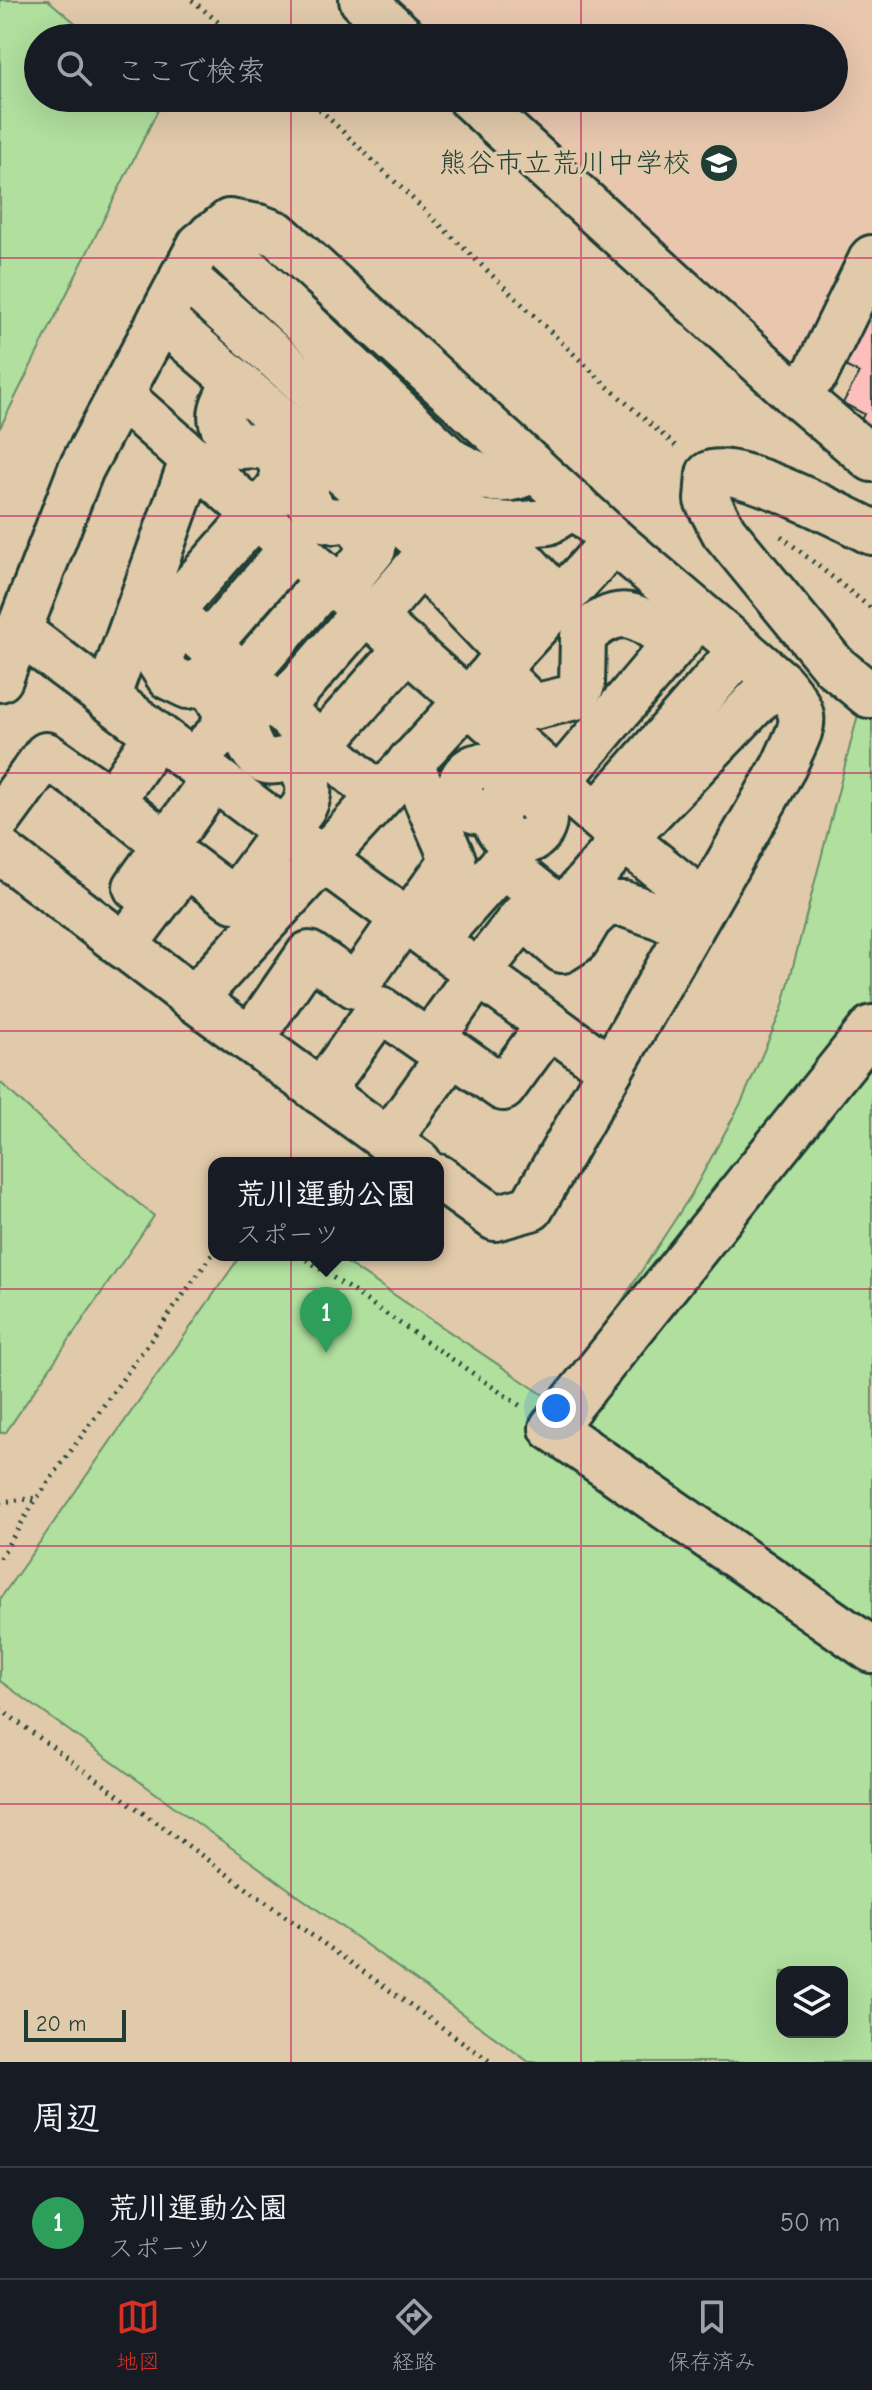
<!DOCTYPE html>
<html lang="ja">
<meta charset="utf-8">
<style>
body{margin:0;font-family:"Comic Neue","Klee One",sans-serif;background:#242831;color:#f1f3f6}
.controls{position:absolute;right:24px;bottom:24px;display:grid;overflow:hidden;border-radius:16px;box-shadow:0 8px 32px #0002}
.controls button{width:72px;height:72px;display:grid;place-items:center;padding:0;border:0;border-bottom:2px solid #363941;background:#171b24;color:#f1f3f6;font:40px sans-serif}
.scale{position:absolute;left:24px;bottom:20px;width:102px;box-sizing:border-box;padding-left:8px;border:4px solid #1f3d34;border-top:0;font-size:22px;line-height:28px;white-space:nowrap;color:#1f3d34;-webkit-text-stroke:6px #e1caaa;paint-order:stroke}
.you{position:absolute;left:556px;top:1408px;width:28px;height:28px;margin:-20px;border:6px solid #fff;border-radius:50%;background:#1a73e8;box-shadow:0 0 0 12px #1a73e833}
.badge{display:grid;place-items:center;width:52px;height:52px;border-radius:50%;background:#d93025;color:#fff;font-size:26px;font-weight:700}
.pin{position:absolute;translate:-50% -66px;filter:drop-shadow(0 2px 4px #0008)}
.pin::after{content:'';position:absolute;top:42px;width:28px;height:24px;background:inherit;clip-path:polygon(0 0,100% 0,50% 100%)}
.popup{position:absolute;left:208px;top:1157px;width:236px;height:104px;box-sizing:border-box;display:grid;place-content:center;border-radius:16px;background:#171b24;filter:drop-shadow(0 2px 6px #0005);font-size:26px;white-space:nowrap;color:#9ea1a6}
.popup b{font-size:30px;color:#f1f3f6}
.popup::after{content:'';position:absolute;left:50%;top:100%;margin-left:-16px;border:16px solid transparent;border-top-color:#171b24}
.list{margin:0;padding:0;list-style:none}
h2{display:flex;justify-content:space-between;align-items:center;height:104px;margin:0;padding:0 32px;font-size:34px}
h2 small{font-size:26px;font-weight:400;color:#9ea1a6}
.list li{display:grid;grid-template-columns:52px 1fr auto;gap:24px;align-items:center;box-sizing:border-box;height:112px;padding:0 32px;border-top:2px solid #363941}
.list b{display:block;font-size:30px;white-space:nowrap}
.list p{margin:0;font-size:26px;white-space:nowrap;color:#9ea1a6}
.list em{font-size:26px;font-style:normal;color:#9ea1a6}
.icon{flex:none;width:44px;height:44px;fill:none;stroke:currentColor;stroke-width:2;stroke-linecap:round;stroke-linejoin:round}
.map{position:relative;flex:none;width:872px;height:2062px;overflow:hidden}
.search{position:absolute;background:#171b24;box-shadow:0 8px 32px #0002;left:24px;right:24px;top:24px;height:88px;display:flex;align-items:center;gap:20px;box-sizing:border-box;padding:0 28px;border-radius:44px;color:#9ea1a6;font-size:30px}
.sheet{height:216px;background:#171b24}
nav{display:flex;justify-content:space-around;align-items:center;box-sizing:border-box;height:112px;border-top:2px solid #363941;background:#171b24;font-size:22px;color:#9ea1a6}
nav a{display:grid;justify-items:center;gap:4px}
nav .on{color:#d93025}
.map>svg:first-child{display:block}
</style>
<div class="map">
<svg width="872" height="2062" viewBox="0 0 872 2062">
<rect width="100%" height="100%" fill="#e1caaa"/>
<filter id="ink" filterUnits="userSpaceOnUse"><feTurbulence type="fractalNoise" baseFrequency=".0125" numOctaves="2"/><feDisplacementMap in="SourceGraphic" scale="16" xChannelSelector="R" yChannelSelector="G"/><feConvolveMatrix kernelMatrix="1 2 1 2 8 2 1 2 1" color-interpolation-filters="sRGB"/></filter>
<g filter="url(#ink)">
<!-- built -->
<path fill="#e9c7af" d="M 385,0 L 872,0 L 872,227 L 808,356 L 785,359 L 494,98 L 834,98 L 834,38 L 427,38 Z"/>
<!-- green -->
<g fill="#b0df9e" stroke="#688e69" stroke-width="2" fill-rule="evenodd">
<path d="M 0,0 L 48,0 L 93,38 L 38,38 L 38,98 L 164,98 L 0,428 Z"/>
<path d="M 872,692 L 872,2062 L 529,2062 L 0,1681 L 0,1599 L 241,1255 L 335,1255 L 548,1398 L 618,1307 L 691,1195 L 742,1101 L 782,1009 L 860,707 ZM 782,1972 L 842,1972 L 842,2032 L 782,2032 Z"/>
<path d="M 0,1082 L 65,1143 L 154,1216 L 6,1432 L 0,1433 Z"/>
</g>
<!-- building -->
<path fill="#fcbfbb" stroke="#1f3d34" stroke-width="2" d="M 869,315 L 872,316 L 872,433 L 858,426 L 864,414 L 843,403 L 859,373 L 843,365 Z"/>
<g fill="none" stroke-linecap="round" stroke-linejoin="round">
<!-- minor casing -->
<g stroke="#1f3d34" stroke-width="50">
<g id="minor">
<path d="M 362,0 L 404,38"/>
<path d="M 470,98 L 795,394 L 872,459"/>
<path d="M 211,235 L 451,461 C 485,479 500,488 535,469"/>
<path d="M 183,275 L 436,499 L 481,523 L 512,525 L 548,522 L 575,505"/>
<path d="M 161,318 L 432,549"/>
<path d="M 795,394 L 816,373 L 872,258"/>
<path d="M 120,395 L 624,839 L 704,903"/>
<path d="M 324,456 L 306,477 L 306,498 L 318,518 L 335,521 L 348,519 L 359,527 L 373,549 L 341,588"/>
<path d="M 487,523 L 559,600"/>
<path d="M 447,532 L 536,626"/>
<path d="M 421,562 L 510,655"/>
<path d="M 146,590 L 379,796"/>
<path d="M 170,612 L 282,485 C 285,452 270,443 240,446 C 212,424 219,408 236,382"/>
<path d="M 374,617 L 451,528"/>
<path d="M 178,619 L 158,660 L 169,677 L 188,686 L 200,681 L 215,693 L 227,714 L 221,732 L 192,761"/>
<path d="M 20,632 L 322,859 L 610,1069"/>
<path d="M 208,645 L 294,546"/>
<path d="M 495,670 L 533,707 L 575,697 L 582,685 L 583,636 C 621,600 639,616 675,643"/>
<path d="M 244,676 L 329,578"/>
<path d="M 0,679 L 81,469 L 200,245 L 229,222 L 258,227 L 277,234 L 614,541 L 781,683 C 813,720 802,724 784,766 L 531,1208 L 495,1218 L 438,1177"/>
<path d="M 261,691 C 248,711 238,728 252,749 C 255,754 261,760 267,761 C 274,763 285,759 292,758 C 319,784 311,810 280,828"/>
<path d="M 869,695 L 834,666 L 724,532 L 707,500 L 709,474 C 735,461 843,518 872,532"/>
<path d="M 107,698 L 193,458"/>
<path d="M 280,709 L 366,610"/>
<path d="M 157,735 L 112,801 L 166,845"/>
<path d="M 321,745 L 408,647"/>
<circle cx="483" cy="789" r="23"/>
<path d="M 559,781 L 693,622"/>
<circle cx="520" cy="818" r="24"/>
<path d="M 597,815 L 742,649"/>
<path d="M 0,818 L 46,755 L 112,801"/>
<path d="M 0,851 L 194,999 L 419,1163"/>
<path d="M 136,887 L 214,778"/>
<path d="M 408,922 L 453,860 L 410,762"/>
<path d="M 434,941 L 503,864 L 562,911 L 624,839 L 777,680"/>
<path d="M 124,946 L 186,864 L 234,900 L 285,831"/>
<path d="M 194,999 L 614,541"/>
<path d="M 872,1028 L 552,1428 L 872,1650"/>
<path d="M 250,1040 L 309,954 L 356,986 L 403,919"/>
<path d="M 321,1092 L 380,1009 L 429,1043 L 478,973 L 523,916 L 562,950 L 576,941 L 589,919 L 605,904 L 624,904 L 690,927"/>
<path d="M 388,1141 L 452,1052 L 503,1088 L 549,1025"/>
</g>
</g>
<!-- path -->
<g stroke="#1f3d34" stroke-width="5" stroke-dasharray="2 6" stroke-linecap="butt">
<path d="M 192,0 L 237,38"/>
<path d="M 308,98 L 608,387 L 679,449"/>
<path d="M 781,536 L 872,609"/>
<path d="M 300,1255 L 522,1407"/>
<path d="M 0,1502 L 37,1498"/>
<path d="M 0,1558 L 37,1498 L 214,1252"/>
<path d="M 0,1709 L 286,1917 L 491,2062"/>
</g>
<!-- minor -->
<use href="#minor" stroke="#e1caaa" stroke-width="44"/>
</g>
</g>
<!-- grid -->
<path fill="none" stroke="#c2185b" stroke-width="2" stroke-opacity="0.55" d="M 291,0 L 291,38M 581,0 L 581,38M 291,98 L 291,2062M 581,98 L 581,2062M 0,258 L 872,258M 0,516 L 872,516M 0,773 L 872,773M 0,1031 L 872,1031M 0,1289 L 872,1289M 0,1546 L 872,1546M 0,1804 L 872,1804"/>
<!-- icons -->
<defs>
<g id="school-disc" transform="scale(2)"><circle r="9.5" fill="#1f3d34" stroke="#e1caaa"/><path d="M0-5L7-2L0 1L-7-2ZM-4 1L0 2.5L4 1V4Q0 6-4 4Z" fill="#fff"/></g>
</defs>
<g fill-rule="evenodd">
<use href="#school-disc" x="719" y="163"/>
</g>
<g text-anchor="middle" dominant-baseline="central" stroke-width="6" stroke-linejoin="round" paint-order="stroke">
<!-- poi labels -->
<g font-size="28" fill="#1f3d34" stroke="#e1caaa" text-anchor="end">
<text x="691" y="163">熊谷市立荒川中学校</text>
</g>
</g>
</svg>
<div class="controls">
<button><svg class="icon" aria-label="layers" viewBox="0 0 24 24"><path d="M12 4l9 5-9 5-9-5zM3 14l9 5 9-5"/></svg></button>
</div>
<div class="scale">20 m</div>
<div class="you"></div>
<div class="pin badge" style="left:326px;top:1353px;background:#2e9e5b">1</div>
<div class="popup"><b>荒川運動公園</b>スポーツ</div>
<div class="search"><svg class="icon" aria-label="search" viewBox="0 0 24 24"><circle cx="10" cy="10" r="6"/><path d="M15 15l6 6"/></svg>ここで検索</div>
</div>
<section class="sheet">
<h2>周辺<small></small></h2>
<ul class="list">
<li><span class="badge" style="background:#2e9e5b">1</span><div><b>荒川運動公園</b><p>スポーツ</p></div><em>50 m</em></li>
</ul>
</section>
<nav>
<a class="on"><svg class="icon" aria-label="map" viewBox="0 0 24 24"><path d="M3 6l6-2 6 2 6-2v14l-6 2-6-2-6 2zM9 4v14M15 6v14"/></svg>地図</a>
<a><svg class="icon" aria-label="directions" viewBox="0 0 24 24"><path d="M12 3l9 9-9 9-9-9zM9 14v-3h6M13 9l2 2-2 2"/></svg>経路</a>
<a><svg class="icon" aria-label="saved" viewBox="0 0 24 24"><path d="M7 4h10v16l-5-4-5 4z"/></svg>保存済み</a>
</nav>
